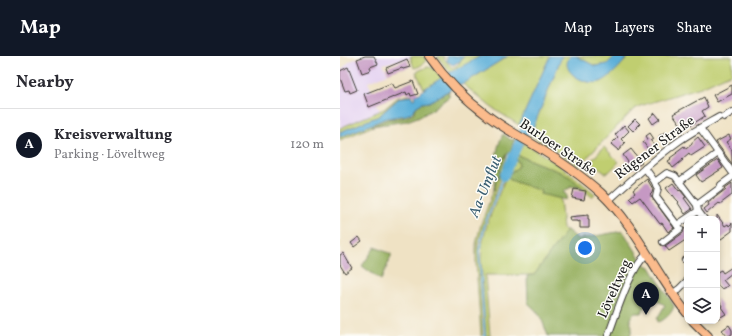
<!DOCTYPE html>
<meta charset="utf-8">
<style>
body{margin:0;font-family:Vollkorn,serif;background:#f2f2f3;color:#2b2b33}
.controls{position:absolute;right:12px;bottom:12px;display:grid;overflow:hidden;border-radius:8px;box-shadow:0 2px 6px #0003}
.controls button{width:36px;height:36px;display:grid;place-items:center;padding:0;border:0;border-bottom:1px solid #e1e1e2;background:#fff;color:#2b2b33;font:20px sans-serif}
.you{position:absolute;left:245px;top:192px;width:14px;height:14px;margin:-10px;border:3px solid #fff;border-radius:50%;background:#1a73e8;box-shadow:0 0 0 6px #1a73e833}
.badge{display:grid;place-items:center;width:26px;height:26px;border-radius:50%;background:#111827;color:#fff;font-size:13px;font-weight:700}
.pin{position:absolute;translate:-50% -33px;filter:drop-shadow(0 1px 2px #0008)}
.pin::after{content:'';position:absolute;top:21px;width:14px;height:12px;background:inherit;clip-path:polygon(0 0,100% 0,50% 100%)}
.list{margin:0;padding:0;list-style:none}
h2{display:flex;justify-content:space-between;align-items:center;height:52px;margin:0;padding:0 16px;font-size:17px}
h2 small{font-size:13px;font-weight:400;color:#7c7c81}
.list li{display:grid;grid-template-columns:26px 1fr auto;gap:12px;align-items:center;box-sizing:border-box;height:72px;padding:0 16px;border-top:1px solid #e1e1e2}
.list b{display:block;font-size:15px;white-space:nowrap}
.list p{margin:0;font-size:13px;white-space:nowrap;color:#7c7c81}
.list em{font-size:13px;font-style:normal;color:#7c7c81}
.icon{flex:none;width:22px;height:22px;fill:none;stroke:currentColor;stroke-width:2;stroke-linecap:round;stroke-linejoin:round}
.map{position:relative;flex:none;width:392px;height:280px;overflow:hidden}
header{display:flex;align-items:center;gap:24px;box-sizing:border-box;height:56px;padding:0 20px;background:#111827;color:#fff}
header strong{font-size:19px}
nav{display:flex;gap:22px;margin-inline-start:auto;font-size:14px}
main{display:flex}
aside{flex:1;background:#fff}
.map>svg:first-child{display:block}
</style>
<header>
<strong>Map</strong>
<nav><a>Map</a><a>Layers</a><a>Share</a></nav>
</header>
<main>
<aside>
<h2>Nearby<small></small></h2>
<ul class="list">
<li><span class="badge">A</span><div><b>Kreisverwaltung</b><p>Parking · Löveltweg</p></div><em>120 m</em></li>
</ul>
</aside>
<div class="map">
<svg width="392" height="280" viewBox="0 0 392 280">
<rect width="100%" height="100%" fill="#fdfcf7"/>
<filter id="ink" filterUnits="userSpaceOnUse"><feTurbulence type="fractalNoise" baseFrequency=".025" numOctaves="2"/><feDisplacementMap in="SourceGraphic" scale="8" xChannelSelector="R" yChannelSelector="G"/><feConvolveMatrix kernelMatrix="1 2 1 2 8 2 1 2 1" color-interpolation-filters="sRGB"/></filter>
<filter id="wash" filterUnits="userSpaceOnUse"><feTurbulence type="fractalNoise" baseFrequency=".012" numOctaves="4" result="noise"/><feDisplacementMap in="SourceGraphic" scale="16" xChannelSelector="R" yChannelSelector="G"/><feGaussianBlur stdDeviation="0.9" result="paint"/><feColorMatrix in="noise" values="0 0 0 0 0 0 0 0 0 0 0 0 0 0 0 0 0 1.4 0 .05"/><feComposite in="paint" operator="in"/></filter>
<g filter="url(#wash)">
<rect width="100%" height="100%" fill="#efe2c4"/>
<!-- built -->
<path fill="#e5d3f1" d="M 24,0 L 70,0 L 70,2 L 43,8 L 48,18 L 28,26 L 40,55 L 0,72 L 0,15 L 10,5 Z"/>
<!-- green -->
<g fill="#c0ce70" stroke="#6e7546">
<path d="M 70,0 L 84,0 L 86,4 C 83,9 79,11 74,12 Z"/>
<path d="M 97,0 L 104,0 L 104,3 L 112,12 L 118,9 L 124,0 L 141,0 L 111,17 Z"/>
<path d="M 168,0 L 210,0 L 179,69 L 151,51 L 123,28 Z"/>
<path d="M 222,0 L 231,0 L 229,2 L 233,19 L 246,26 L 261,26 L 272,18 L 285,5 L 288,0 L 392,0 L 392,17 L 361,31 L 300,50 L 293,54 L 239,110 L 214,94 L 188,78 L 191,77 Z"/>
<path d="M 236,0 L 275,0 L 267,8 L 255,10 Z"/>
<path d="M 87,11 C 94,11 98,17 102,22 L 84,33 L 76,16 Z"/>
<path d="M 68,39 L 71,40 L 66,41 L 53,47 L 39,60 L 0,76 L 0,72 L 44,53 L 57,42 Z"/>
<path d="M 77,50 L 73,58 L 68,61 L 63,62 L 50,63 L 0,84 L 0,81 L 47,62 L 67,59 L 71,57 Z"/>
<path d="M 184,87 L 222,111 L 255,138 L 252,141 L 231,122 L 220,116 L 177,99 Z"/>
<path d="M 264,91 L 279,106 L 269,116 L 265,117 L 250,106 Z"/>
<path d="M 166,99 L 167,99 L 163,112 L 162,119 L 144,167 L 138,189 L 140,231 L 143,280 L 141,280 L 136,207 L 136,188 L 141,168 L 159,119 L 163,104 Z"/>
<path d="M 176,102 L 179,109 L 177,112 L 168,119 L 201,135 L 200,138 L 220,142 L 223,173 L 227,174 L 194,219 L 145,219 L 150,280 L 146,280 L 141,203 L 142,189 L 147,168 L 166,120 L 171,114 Z"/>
</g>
<!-- forest -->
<g fill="#98b162" stroke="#5a663f">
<path d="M 110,34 L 108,38 L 110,40 L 93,53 L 83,59 L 67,65 L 32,70 L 50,63 L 63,62 L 68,61 L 73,58 L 77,50 L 82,47 L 89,46 Z"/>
<path d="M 163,78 L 171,84 L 175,83 L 173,87 L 171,94 L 167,99 L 166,99 L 163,104 L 159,119 L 154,134 C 155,114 154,96 163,78 Z"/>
<path d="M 177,99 L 220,116 L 231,122 L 244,133 L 231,130 L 230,132 L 223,135 L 227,140 L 226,144 L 200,138 L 201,135 L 170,124 L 168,119 L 177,112 L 179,109 L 176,102 Z"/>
<path d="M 227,174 L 238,183 L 283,175 L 304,208 L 310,211 L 334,250 C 333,256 324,265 318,266 L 317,263 L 325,249 L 310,241 L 308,244 L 305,245 L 306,248 L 301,257 L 295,257 C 286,264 292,265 292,273 C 292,275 290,278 290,280 L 208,280 C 202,264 201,258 188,247 L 187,220 L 194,219 Z"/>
<path d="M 35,191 L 51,198 L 51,201 L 41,224 L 22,210 Z"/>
</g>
<!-- water -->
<g fill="#5cafd8" stroke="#3c667a">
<path d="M 107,0 L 124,0 L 120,5 L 113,9 L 107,5 Z"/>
<path d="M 141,0 L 168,0 L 123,28 L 120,28 L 89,46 L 82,47 L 77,50 L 71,57 L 67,59 L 47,62 L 0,81 L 0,76 L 39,60 L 58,43 L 63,41 L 71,40 L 73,43 L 75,42 L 74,39 L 80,37 L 84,33 L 111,16 Z"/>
<path d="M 210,0 L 222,0 L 191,77 L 179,69 Z"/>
<path d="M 231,0 L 236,0 L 255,10 L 267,8 L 275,0 L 288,0 C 284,7 268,24 260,26 C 249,29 228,21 227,8 C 227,6 228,4 229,2 Z"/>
</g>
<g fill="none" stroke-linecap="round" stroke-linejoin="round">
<!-- stream -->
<path stroke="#5cafd8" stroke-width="1.5" d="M 145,280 L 139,195 L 145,168 L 164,120"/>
<!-- river -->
<path stroke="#5cafd8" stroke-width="9" d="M 164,120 L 190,62"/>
</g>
<g id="blocks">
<!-- building -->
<g fill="#c598c3">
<path d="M 25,0 L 34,0 L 38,8 L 30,11 L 31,14 L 22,17 L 17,3 Z"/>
<path d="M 67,3 L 70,11 L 63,13 L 62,12 L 48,17 L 46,12 Z"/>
<path d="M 8,11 L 17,34 L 10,37 L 9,34 L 5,35 L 0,22 L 0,15 Z"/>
<path d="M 73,25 L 78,38 L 71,40 L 70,37 L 67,39 L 66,36 L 29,51 L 24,38 L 52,27 L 55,32 Z"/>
<path d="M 392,29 L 392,38 L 377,46 L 373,39 Z"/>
<path d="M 364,41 L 368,51 L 362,55 L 365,60 L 351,69 L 350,68 L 340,76 L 337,72 L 341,69 L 333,58 L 340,54 Z"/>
<path d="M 315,57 L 320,63 L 313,68 L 309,62 Z"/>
<path d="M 295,63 L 300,68 L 293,75 L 288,70 Z"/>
<path d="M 284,69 L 289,75 L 281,83 L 285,87 L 278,95 L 278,94 L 271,88 L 278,81 L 275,79 Z"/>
<path d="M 325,76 L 330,82 L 323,87 L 319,80 Z"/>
<path d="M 310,77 L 314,83 L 311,85 L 314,89 L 308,93 L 303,86 L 308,83 L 306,80 Z"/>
<path d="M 389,79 L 391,83 L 386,86 L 392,94 L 392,108 L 376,86 Z"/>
<path d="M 358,81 L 365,91 L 351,100 L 349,97 L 342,103 L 343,104 L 333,112 L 328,105 L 331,103 L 330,102 L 337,97 L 336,96 L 344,90 L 346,93 L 352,88 L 352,86 Z"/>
<path d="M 291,93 L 302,107 L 293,113 L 283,99 Z"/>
<path d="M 378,104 L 383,112 L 361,126 L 356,119 L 376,105 Z"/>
<path d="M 307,123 L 313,133 L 312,137 L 310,139 L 334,172 L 328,176 L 322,167 L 320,168 L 300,141 L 293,146 L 289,142 L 295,137 L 293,134 Z"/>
<path d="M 333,127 L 339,135 L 340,134 L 346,141 L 344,142 L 352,153 L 345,158 L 338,147 L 339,146 L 336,143 L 333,139 L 332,140 L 326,132 Z"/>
<path d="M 392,127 L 392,139 L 380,148 L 379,147 L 367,157 L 364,153 L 369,149 L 368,147 L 386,133 L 385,132 Z"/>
<path d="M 234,133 L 246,135 L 244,144 L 232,142 Z"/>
<path d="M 248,159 L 248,163 L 249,163 L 249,172 L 240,172 L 240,165 L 238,166 L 238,165 L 230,165 L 229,161 Z"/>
<path d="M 377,159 L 385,170 L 388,168 L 389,170 L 392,167 L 392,175 L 377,186 Z"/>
<path d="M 347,171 L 347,183 L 329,195 L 325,190 L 343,177 L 344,173 Z"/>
<path d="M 19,181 L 22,185 L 14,191 L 11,187 Z"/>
<path d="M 3,197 L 12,212 L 5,217 L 0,209 L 0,199 Z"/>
<path d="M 392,211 L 392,217 L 383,224 L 388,230 L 381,233 L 377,228 L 377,216 L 381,214 L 383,217 Z"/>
<path d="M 377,242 L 382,250 L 381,251 L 386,258 L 377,263 Z"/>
<path d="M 389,269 L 392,274 L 392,278 L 389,280 L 387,280 L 382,274 Z"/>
</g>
</g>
</g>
<g filter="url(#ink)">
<use href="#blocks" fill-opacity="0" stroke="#3c3a35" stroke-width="1"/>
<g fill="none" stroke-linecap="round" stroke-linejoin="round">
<!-- minor casing -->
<g stroke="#3c3a35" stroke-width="8">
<g id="minor">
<path d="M 384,61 L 392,56"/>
<path d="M 360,72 L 392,116"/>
<path d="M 305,112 L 315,126 L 327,117 L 335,120 L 357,149 L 358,155 L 364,163"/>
<path d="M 340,125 L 378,97"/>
<path d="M 315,126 L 316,129 L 318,132 L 316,141 L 337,169 L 358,155"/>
<path d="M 268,145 C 291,124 314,103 339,85 C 352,76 365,69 379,61"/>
<path d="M 357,149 L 380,132 L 381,129 L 392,121"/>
<path d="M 323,186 L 340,173 L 337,169"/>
<path d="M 345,204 L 347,206"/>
<path d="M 332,238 L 339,233 L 347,225"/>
<path d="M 268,280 C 276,259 290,212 307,198"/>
</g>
</g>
<!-- major casing -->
<g stroke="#3c3a35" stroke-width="10">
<g id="major">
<path d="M 89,0 C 105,23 126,44 148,60 C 161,70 175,78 189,86 C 214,101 239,117 261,137 C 297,171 316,219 347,257"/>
<path d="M 353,265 L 368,280"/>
</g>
</g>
<!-- minor -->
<use href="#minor" stroke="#fff" stroke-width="6"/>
<!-- major -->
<use href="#major" stroke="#fbbb8c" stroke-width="8"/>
</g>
</g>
<g text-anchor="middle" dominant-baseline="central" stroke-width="3" stroke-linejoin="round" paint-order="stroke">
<!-- street labels -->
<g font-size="14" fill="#1c1c1c" stroke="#fdfcf7">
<text transform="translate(218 92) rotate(34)">Burloer Straße</text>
<text transform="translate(315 92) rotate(-37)">Rügener Straße</text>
<text transform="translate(275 233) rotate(-66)">Löveltweg</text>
</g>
<!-- water labels -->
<g font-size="15" font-style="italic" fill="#395e71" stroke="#fdfcf7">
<text transform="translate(146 131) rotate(-68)">Aa-Umflut</text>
</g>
</g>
</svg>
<div class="controls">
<button>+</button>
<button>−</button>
<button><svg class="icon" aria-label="layers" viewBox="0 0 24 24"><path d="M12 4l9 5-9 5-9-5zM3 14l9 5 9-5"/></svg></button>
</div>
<div class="you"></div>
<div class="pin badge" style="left:306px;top:259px">A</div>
</div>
</main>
